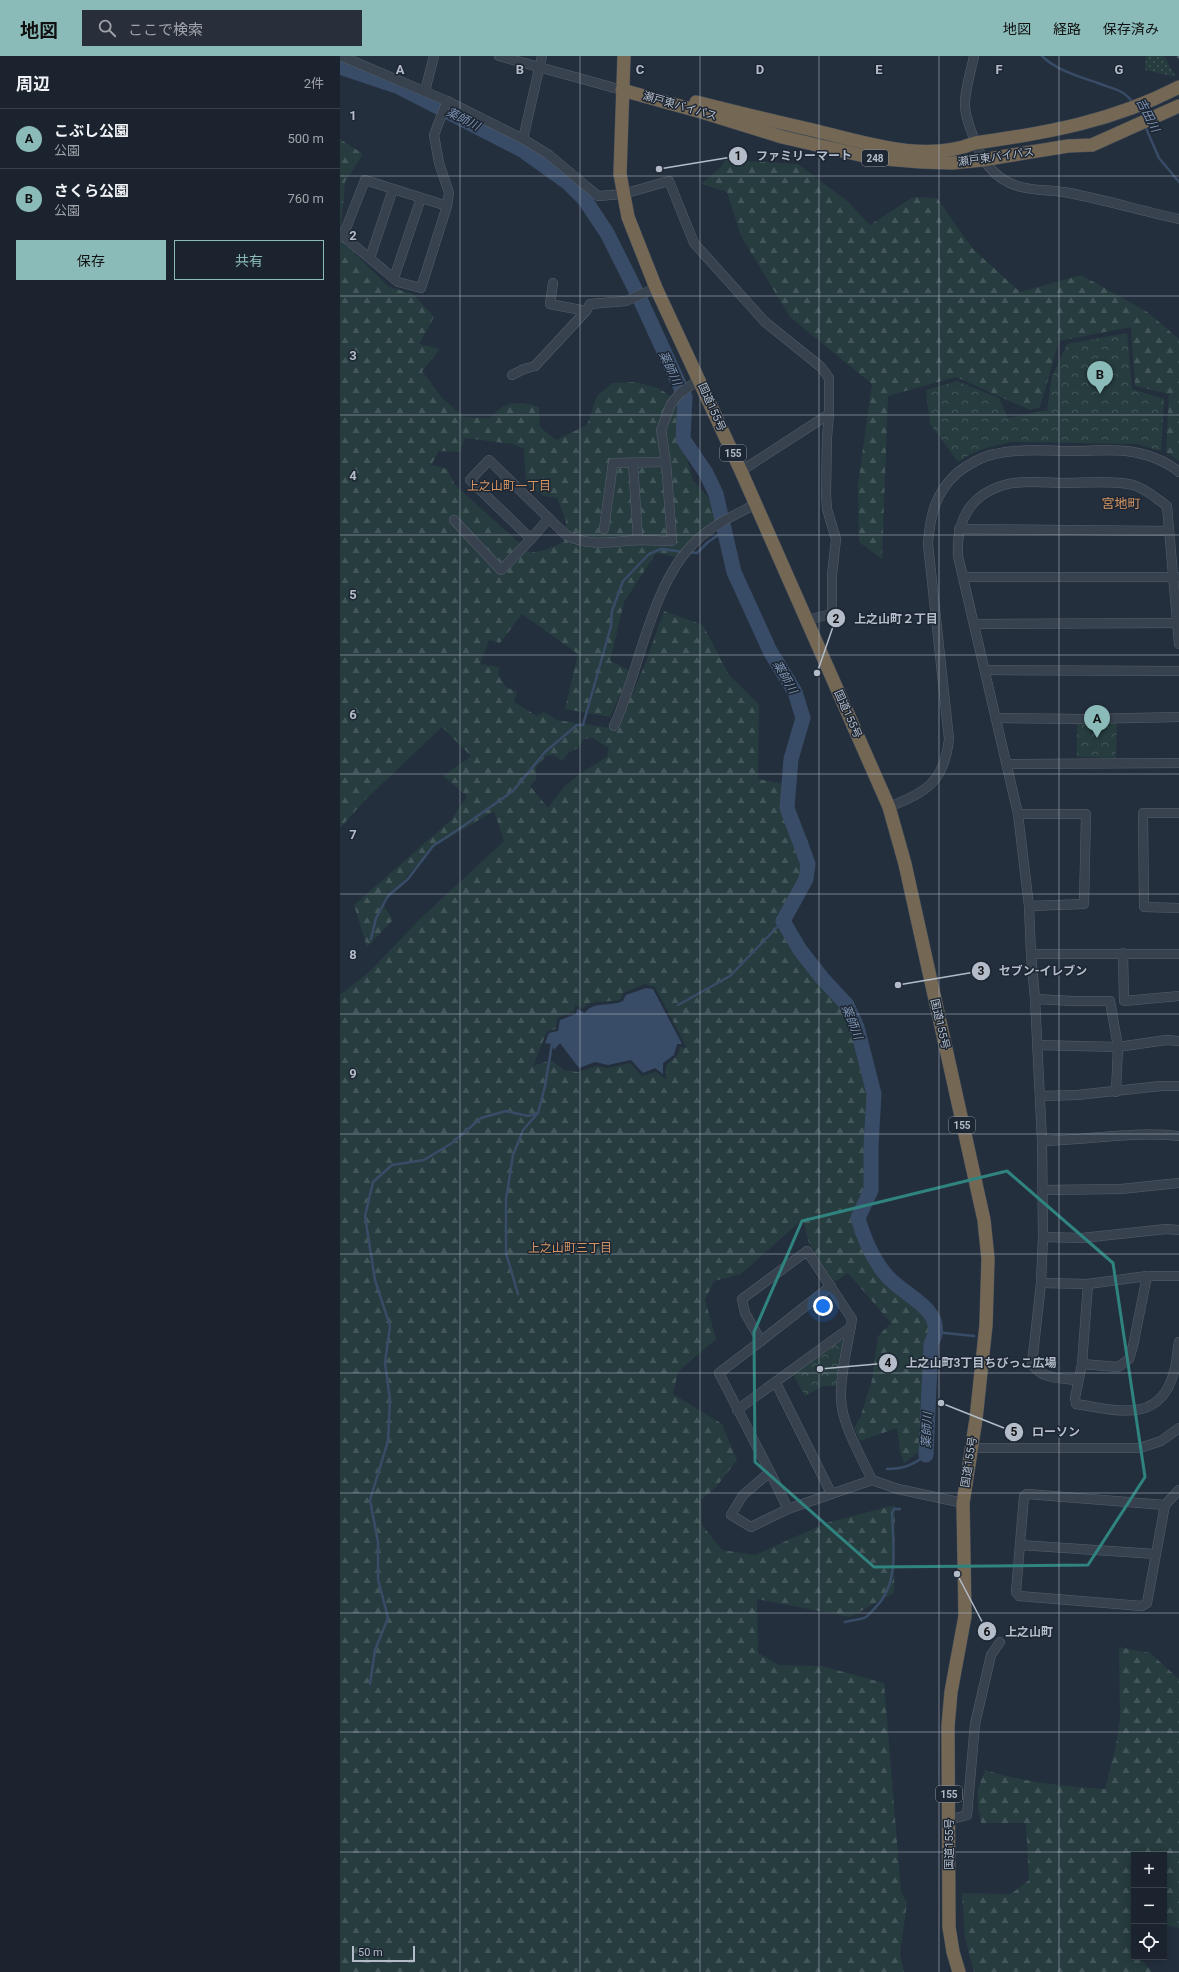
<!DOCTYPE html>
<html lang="ja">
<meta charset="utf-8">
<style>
body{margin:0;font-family:Roboto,"Noto Sans JP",sans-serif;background:#282f3a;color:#f1f3f6}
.controls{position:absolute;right:12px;bottom:12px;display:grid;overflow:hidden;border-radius:0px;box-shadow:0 2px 10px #0003}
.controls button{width:36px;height:36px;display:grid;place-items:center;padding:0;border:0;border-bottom:1px solid #39404a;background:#1b232e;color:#f1f3f6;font:20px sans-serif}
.scale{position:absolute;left:12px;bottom:10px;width:63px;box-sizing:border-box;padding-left:4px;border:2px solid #b4bcc9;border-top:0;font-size:11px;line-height:14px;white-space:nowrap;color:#b4bcc9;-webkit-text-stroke:3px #1d2633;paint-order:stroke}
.you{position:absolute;left:483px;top:1250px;width:14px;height:14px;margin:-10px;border:3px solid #fff;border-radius:50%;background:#1a73e8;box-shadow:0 0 0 6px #1a73e833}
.badge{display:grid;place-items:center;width:26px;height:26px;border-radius:50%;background:#8bbbb9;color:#111;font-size:13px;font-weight:700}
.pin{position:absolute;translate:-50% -33px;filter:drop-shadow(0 1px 2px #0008)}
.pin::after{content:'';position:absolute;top:21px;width:14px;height:12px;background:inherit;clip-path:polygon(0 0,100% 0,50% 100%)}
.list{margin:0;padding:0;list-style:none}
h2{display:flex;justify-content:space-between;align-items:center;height:52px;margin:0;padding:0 16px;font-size:17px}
h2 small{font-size:13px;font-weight:400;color:#a0a4aa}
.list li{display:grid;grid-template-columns:26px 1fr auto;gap:12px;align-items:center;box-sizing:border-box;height:60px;padding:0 16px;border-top:1px solid #39404a}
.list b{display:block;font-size:15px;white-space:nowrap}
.list p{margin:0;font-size:13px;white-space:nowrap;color:#a0a4aa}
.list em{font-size:13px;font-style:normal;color:#a0a4aa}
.actions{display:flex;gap:8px;padding:12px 16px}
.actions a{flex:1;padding:9px 0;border:1px solid #8bbbb9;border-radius:0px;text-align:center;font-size:14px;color:#8bbbb9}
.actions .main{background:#8bbbb9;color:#111}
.icon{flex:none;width:22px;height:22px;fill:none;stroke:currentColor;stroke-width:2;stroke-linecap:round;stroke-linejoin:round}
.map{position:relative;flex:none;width:839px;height:1916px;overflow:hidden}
header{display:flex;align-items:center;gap:24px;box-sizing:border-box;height:56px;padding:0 20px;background:#8bbbb9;color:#111}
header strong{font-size:19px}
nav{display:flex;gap:22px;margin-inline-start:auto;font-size:14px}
.search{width:280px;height:36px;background:#282f3a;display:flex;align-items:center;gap:10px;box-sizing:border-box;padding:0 14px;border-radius:0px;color:#a0a4aa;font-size:15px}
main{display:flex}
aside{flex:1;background:#1b232e}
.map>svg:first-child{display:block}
</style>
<header>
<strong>地図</strong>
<div class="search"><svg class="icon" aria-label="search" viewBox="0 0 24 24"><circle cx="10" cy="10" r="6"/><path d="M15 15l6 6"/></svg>ここで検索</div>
<nav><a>地図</a><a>経路</a><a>保存済み</a></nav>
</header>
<main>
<aside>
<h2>周辺<small>2件</small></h2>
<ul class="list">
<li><span class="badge">A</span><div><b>こぶし公園</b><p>公園</p></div><em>500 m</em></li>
<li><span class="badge">B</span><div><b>さくら公園</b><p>公園</p></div><em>760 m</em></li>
</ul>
<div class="actions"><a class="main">保存</a><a>共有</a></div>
</aside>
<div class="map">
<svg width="839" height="1916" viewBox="0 0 839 1916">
<defs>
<pattern id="forest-firs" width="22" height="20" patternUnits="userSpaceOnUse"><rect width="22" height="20" fill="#263c3f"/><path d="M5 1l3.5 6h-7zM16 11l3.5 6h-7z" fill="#435659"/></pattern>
<pattern id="park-crowns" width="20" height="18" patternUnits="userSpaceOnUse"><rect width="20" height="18" fill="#263c3f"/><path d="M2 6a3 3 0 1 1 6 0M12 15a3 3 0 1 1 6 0" fill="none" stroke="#435659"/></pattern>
<pattern id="garden-dots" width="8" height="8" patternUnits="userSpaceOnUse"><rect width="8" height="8" fill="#263c3f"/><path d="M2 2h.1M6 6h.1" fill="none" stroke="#435659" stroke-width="1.8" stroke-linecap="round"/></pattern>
</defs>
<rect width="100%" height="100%" fill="#242f3e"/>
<!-- forest -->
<g fill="url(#forest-firs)" fill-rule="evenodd">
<path d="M 0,83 L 23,98 L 5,126 L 0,183 L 49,231 L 73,238 L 94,261 L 79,288 L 100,293 L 82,315 L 102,342 L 124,361 L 150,362 C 166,344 178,345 199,351 L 200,371 L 216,384 L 247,369 L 257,340 L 272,327 L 295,326 L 318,332 L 342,347 L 341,380 L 353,425 L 385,458 L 359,476 L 336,501 L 316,497 L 284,546 L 270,605 L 291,615 L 270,661 L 225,653 L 238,598 L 182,558 L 160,587 L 149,584 L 140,608 L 160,611 L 158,618 L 166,631 L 177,636 L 174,646 L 197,660 L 204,656 L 217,664 L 277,673 L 306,606 L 324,555 L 363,569 L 389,619 L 419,649 L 418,723 L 456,730 L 453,749 L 473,798 L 461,826 L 440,865 L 454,895 L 500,946 L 512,969 L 528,1036 L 529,1058 L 528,1132 L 514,1161 L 522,1188 L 552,1231 L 587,1258 L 601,1280 L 595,1299 L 585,1311 L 582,1394 L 564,1407 L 560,1395 L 557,1372 L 520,1385 L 514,1372 L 520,1362 L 532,1324 L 538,1280 L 551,1267 L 508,1217 L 496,1225 L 491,1225 L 469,1187 L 463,1163 L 401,1218 L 374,1225 L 365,1244 L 376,1283 L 338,1316 L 333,1338 L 382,1368 L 397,1404 L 376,1431 L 361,1444 L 362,1469 L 382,1494 L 415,1499 L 486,1467 L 555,1449 L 554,1537 L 510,1561 L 417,1543 L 418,1597 L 439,1609 L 482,1610 L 544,1627 L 561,1835 L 567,1847 L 560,1898 L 564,1916 L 0,1916 L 0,939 L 28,917 L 80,863 L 164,785 L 154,755 L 93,791 L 43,848 L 53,864 L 27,891 L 14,849 L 111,764 L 127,740 L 103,720 L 131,700 L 102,671 L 27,742 L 0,772 ZM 125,382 L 173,388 L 184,393 L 186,428 L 204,440 L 217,442 L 226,464 L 224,486 L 205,494 L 190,497 L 115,429 L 107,413 L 91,409 L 99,395 L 120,396 ZM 252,682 L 269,692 L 267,701 L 241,717 L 224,731 L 208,752 L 190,730 L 196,724 L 196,711 L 206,700 L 214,699 L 222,705 L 228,697 L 238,692 L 244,683 ZM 305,928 L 315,931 L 347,992 L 340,991 L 337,1000 L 326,1009 L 326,1023 L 315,1016 L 302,1020 L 290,1007 L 268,1012 L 256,1010 L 238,1016 L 224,1014 L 211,1004 L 193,1010 L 207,975 L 216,973 L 217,962 L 234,955 L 235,949 L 244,952 C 249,942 270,948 281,943 L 283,937 Z"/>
<path d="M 385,104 L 458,108 L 507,145 L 530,169 L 573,141 L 597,142 L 632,192 L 680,236 L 741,219 L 806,255 L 839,283 L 839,405 L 826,396 L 829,338 L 795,330 L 791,271 L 719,285 L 700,351 L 690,354 L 616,321 L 548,340 L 542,503 L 519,486 L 518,428 L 532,328 L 450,261 L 401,180 L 387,136 L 361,128 L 381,111 Z"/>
<path d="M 779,1591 L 810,1597 L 839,1623 L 839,1872 L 824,1869 L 824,1799 L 794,1799 L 794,1901 L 799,1901 L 812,1916 L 634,1916 L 625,1882 L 622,1837 L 671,1838 L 689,1824 L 686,1767 L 641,1767 L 638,1750 L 638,1733 L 645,1714 C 684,1726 724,1731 765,1733 L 776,1689 L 780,1663 Z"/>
</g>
<!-- park -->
<g fill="url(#park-crowns)">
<path d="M 787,277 L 792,333 L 824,343 L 821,395 L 797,388 L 671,386 L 649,391 L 631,398 L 618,406 L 590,368 L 586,334 L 617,325 L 659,342 L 668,362 L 707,354 L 712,321 L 727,288 Z"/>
<path d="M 737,663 L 777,663 L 776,702 L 737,701 Z"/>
<path d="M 499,1282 L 505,1286 L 499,1330 L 483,1330 L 465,1340 L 453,1318 Z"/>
</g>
<!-- garden -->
<path fill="url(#garden-dots)" d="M 806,0 L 824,0 L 836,21 L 805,14 Z"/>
<!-- water -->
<path fill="#394c67" d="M 306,932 L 313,933 L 342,988 L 337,988 L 334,999 L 323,1007 L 323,1018 L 315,1012 L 303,1017 L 291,1004 L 268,1009 L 255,1006 L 239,1012 L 220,987 L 214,994 L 212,988 L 205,987 L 209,977 L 218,975 L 220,964 L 236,958 L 237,953 L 245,957 C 252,945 270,951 283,945 L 286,939 Z"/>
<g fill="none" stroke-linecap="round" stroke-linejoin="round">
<!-- stream -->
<g stroke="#394c67" stroke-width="2.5">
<path d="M 702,0 C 716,14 740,21 758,27 C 772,33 784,33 793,47"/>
<path d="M 805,70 L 819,102 L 839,126"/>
<path d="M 349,496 L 357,497 L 368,486 L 384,475"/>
<path d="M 31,883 L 36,862 L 48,840 L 68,823 L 93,790 L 119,773 L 173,735 L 205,696 L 237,669 L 243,669 L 271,570 L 272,555 L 283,525 L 309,498 L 321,493 L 344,496"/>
<path d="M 338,949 L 390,920 L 443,865"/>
<path d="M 178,1238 L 166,1197 L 166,1143 L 173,1099 L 183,1074 L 197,1058"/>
<path d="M 596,1276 L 634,1280"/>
<path d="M 547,1413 C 563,1413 573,1409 586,1399"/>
<path d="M 505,1566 C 511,1564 521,1564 526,1561 C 529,1559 532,1555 535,1552 C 560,1528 553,1490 552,1457 L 554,1453 L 560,1453"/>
<path d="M 30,1628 L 35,1594 L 48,1562 L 38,1523 L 38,1486 L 30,1444 L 48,1385 L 50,1344 L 45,1307 L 50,1270 L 35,1224 L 25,1160 L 33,1126 L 52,1109 L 84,1104 L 112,1087 L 141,1062 L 166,1055 L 188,1060 L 198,1057 L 205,1030 L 212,988"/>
</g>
<!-- river -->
<path stroke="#394c67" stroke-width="15" d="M 0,11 L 59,31 L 182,94 L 228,127 L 245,144 L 267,177 L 300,243 L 345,341 L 343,383 L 366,417 L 376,438 L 394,516 L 430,595 L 455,636 L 463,662 L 451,703 L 447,752 L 468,808 L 466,823 L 443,865 L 460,894 L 482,922 L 507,949 L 517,971 L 529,1018 L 534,1038 L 531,1090 L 531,1134 L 518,1162 C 524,1183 533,1204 547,1220 C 561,1237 600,1252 595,1277 C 595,1281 592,1285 591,1288 L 586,1399"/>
<!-- minor casing -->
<g stroke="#565f6c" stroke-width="10">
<g id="minor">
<path d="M 1,0 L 107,45 L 183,83 L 209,99 L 258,140 L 283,138 L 329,125 L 354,187 L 425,266 L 481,311 L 489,322 L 489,358 L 401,415"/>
<path d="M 159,0 L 282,34"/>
<path d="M 634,0 C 631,15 626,30 625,45 C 624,56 628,67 632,77 C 640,102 653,124 681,131 C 696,135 713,134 729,137 C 766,144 802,155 839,163"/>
<path d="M 85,35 L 94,0"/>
<path d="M 107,45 L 94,79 L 99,107 L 109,137 L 107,150 L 81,232 L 58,226 L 3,180 L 25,124 L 107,150"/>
<path d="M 183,83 L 202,0"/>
<path d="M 30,202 L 53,133"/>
<path d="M 54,222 L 81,142"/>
<path d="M 213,227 L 210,248 L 246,255"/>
<path d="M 172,319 L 184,313 L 195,310 L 246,255 L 250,248 L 286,245 L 316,232"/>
<path d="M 293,407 L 298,484"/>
<path d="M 114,464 L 161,514 L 191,483 L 130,424 L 149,404 L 226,479 C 249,491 272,486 297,484 C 308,484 320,485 332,485 L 326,406 L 321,374 L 331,348 L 340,337 L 360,323"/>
<path d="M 264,473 L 273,407 L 326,406"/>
<path d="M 619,473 L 829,475"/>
<path d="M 191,483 L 209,462"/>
<path d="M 623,521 L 838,521"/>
<path d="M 466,564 L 492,558 L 492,519 L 496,483 L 487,453 L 486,439 L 487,381 L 489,358"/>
<path d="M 635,568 L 837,567"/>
<path d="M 839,588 L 827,450 C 817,443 805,432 793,429 C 777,424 744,427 726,427 C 710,427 683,424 668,428 C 631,437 616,463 618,500 L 678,758 L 689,850 L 691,898 L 839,898"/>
<path d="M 646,614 L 839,615"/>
<path d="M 657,662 L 744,663 L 839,661"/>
<path d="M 274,670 C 300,614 311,527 356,485 C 374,468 395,459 416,448"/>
<path d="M 668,708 L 839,707"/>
<path d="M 549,751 C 587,735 604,727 609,683 L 588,488 C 590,460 595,437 617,417 C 627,409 643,400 655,398 C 681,392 710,395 737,395 C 753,395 770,393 786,395 C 804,397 825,404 839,416"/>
<path d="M 839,757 L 803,757 L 804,851 L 839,852"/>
<path d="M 678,758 L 746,758 L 744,848 L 689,850"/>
<path d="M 783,897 L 784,945 L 839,940"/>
<path d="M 691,898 L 695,943 L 702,1085 L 703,1181 L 701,1227 L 692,1308 C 702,1324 721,1322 738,1324"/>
<path d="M 695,943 L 733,945 L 770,945 L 778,991 L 776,1036"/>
<path d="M 697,989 L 778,991 L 826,984 L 839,985"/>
<path d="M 700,1040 L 737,1039 L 821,1030 L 839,1030"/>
<path d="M 702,1085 C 748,1084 793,1075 839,1080"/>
<path d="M 703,1134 L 781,1133 L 839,1127"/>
<path d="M 703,1181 L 742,1182 L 826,1173 L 839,1174"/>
<path d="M 701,1227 L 748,1228 L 807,1220 L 839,1220"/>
<path d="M 748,1228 L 742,1308 L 735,1342 L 736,1348 C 776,1354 820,1369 834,1316 C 837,1306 837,1296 839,1286"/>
<path d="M 421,1285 L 491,1230"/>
<path d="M 742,1308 L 778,1311 L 789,1303 L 793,1290 L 807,1220"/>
<path d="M 436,1327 L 491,1437"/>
<path d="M 397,1354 L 511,1271"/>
<path d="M 632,1392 L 800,1392 L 821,1385 L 839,1372"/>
<path d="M 430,1416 L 448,1453"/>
<path d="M 532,1424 C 521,1400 502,1369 501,1343 C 500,1317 508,1289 512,1263 L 467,1195 L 402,1243 L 405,1257 L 421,1285 L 379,1317 L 430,1416 L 403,1439 L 391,1459 L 411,1471 L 448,1453 L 532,1424 L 558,1433 L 623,1447"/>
<path d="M 825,1449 L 687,1438 L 684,1440 L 676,1536 L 679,1540 L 802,1550 L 807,1547 L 825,1449 L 839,1434"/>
<path d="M 680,1489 L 815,1498"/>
<path d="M 609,1764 L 627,1759 L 635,1668 L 651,1599 L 660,1586"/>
</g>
</g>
<!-- highway casing -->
<g stroke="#434c59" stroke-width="14">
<g id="highway">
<path d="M 284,0 L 280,118 L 288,161 L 316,232 L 401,415 L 549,751 L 565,808 L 644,1164 L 648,1203 L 646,1269 L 636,1363 L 623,1447 L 625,1560 L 611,1636 L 608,1670 L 609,1871 L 613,1896 L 619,1916"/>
<path d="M 282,34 L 365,57 L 442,81 L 533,102 L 582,106 L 612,107 L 642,104 L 728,90 L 752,89 L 839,50"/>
<path d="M 356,46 C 396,56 437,66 477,75 C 527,87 585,107 635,87 C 707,77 774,65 839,31"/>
</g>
</g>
<!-- minor -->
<use href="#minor" stroke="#38414e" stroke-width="9"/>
<!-- highway -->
<use href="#highway" stroke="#746855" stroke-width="13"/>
<!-- rail -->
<path stroke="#5a6575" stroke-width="2.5" stroke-dasharray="4 4" stroke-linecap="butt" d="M 838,0 L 839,2"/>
</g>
<!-- marked area -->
<path fill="none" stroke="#308480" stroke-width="3" stroke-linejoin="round" d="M 667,1115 L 773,1207 L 805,1421 L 748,1509 L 534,1511 L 415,1406 L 414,1276 L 462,1165 Z"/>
<!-- grid -->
<path fill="none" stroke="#b4bcc9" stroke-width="1" stroke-opacity="0.55" d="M 120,0 L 120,1916M 240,0 L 240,1916M 360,0 L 360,1916M 479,0 L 479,1916M 599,0 L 599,1916M 719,0 L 719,1916M 0,120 L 839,120M 0,240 L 839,240M 0,359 L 839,359M 0,479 L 839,479M 0,599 L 839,599M 0,718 L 839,718M 0,838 L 839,838M 0,958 L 839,958M 0,1078 L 839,1078M 0,1198 L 839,1198M 0,1317 L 839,1317M 0,1437 L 839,1437M 0,1557 L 839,1557M 0,1676 L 839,1676M 0,1796 L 839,1796"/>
<g text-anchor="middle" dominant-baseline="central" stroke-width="3" stroke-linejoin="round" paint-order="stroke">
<!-- shield labels -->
<g fill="#1d2633" stroke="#878f9c" stroke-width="1">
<rect x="522" y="94" width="26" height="16" rx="3"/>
<rect x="380" y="389" width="26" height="16" rx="3"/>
<rect x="609" y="1061" width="26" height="16" rx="3"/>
<rect x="596" y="1730" width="26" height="16" rx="3"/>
</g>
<g font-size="10" font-weight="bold" fill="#b4bcc9">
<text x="535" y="102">248</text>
<text x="393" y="397">155</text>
<text x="622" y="1069">155</text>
<text x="609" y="1738">155</text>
</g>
<!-- street labels -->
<g font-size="11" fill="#b4bcc9" stroke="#1d2633">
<text transform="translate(340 50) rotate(16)">瀬戸東バイパス</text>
<text transform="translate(656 101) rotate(-8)">瀬戸東バイパス</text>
<text transform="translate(372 351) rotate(66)">国道155号</text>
<text transform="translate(508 658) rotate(66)">国道155号</text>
<text transform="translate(600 968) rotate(77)">国道155号</text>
<text transform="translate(629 1406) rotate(-81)">国道155号</text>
<text transform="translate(609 1788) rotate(-90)">国道155号</text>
</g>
<!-- water labels -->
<g font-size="12" font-style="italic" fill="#7c92b1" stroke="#1d2633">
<text transform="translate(808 59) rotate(63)">吉田川</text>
<text transform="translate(123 63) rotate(27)">薬師川</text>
<text transform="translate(330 312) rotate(65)">薬師川</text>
<text transform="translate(445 621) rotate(60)">薬師川</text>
<text transform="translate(512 966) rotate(68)">薬師川</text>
<text transform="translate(587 1374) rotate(-88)">薬師川</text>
</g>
<!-- neighbourhood labels -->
<g font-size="12" fill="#d59563" stroke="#1d2633">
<text x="169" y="430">上之山町一丁目</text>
<text x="230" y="1192">上之山町三丁目</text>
</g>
<!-- quarter labels -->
<g font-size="13" fill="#d59563" stroke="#1d2633">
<text x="781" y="447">宮地町</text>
</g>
</g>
<g font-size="13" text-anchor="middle" font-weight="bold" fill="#b4bcc9" stroke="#1d2633" stroke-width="3" stroke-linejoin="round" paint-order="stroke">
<text x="60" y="18">A</text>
<text x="180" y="18">B</text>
<text x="300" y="18">C</text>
<text x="420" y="18">D</text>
<text x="539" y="18">E</text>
<text x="659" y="18">F</text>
<text x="779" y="18">G</text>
<text x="13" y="64">1</text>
<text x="13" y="184">2</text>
<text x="13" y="304">3</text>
<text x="13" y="424">4</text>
<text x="13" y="543">5</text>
<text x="13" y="663">6</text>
<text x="13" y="783">7</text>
<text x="13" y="903">8</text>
<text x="13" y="1022">9</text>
</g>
<!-- callouts -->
<path fill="none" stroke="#b4bcc9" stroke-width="1.5" d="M319 113L398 100M477 617L496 562M558 929L641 915M480 1313L548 1307M601 1347L674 1376M617 1518L647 1575"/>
<g fill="#b4bcc9" stroke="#1d2633" stroke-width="1.5">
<circle cx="319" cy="113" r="4"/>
<circle cx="477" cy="617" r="4"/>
<circle cx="558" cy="929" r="4"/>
<circle cx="480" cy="1313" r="4"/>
<circle cx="601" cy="1347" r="4"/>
<circle cx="617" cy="1518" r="4"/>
<circle cx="398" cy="100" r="10"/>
<circle cx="496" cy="562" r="10"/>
<circle cx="641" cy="915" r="10"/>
<circle cx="548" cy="1307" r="10"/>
<circle cx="674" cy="1376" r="10"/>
<circle cx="647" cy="1575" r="10"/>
</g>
<g font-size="12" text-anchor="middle" font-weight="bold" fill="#111">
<text x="398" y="104">1</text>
<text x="496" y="567">2</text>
<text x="641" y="919">3</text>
<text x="548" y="1311">4</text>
<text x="674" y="1380">5</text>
<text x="647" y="1580">6</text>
</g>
<g font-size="12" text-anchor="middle" font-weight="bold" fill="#b4bcc9" stroke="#1d2633" stroke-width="3" stroke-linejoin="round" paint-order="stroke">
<text x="464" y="104">ファミリーマート</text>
<text x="556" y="567">上之山町２丁目</text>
<text x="703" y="919">セブン-イレブン</text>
<text x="641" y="1311">上之山町3丁目ちびっこ広場</text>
<text x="716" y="1380">ローソン</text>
<text x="689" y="1580">上之山町</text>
</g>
</svg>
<div class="controls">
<button>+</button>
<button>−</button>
<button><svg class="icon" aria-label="locate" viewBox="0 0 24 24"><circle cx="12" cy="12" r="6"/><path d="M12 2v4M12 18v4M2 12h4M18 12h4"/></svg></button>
</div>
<div class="scale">50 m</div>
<div class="you"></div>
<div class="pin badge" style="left:757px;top:682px">A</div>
<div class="pin badge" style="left:760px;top:338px">B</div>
</div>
</main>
